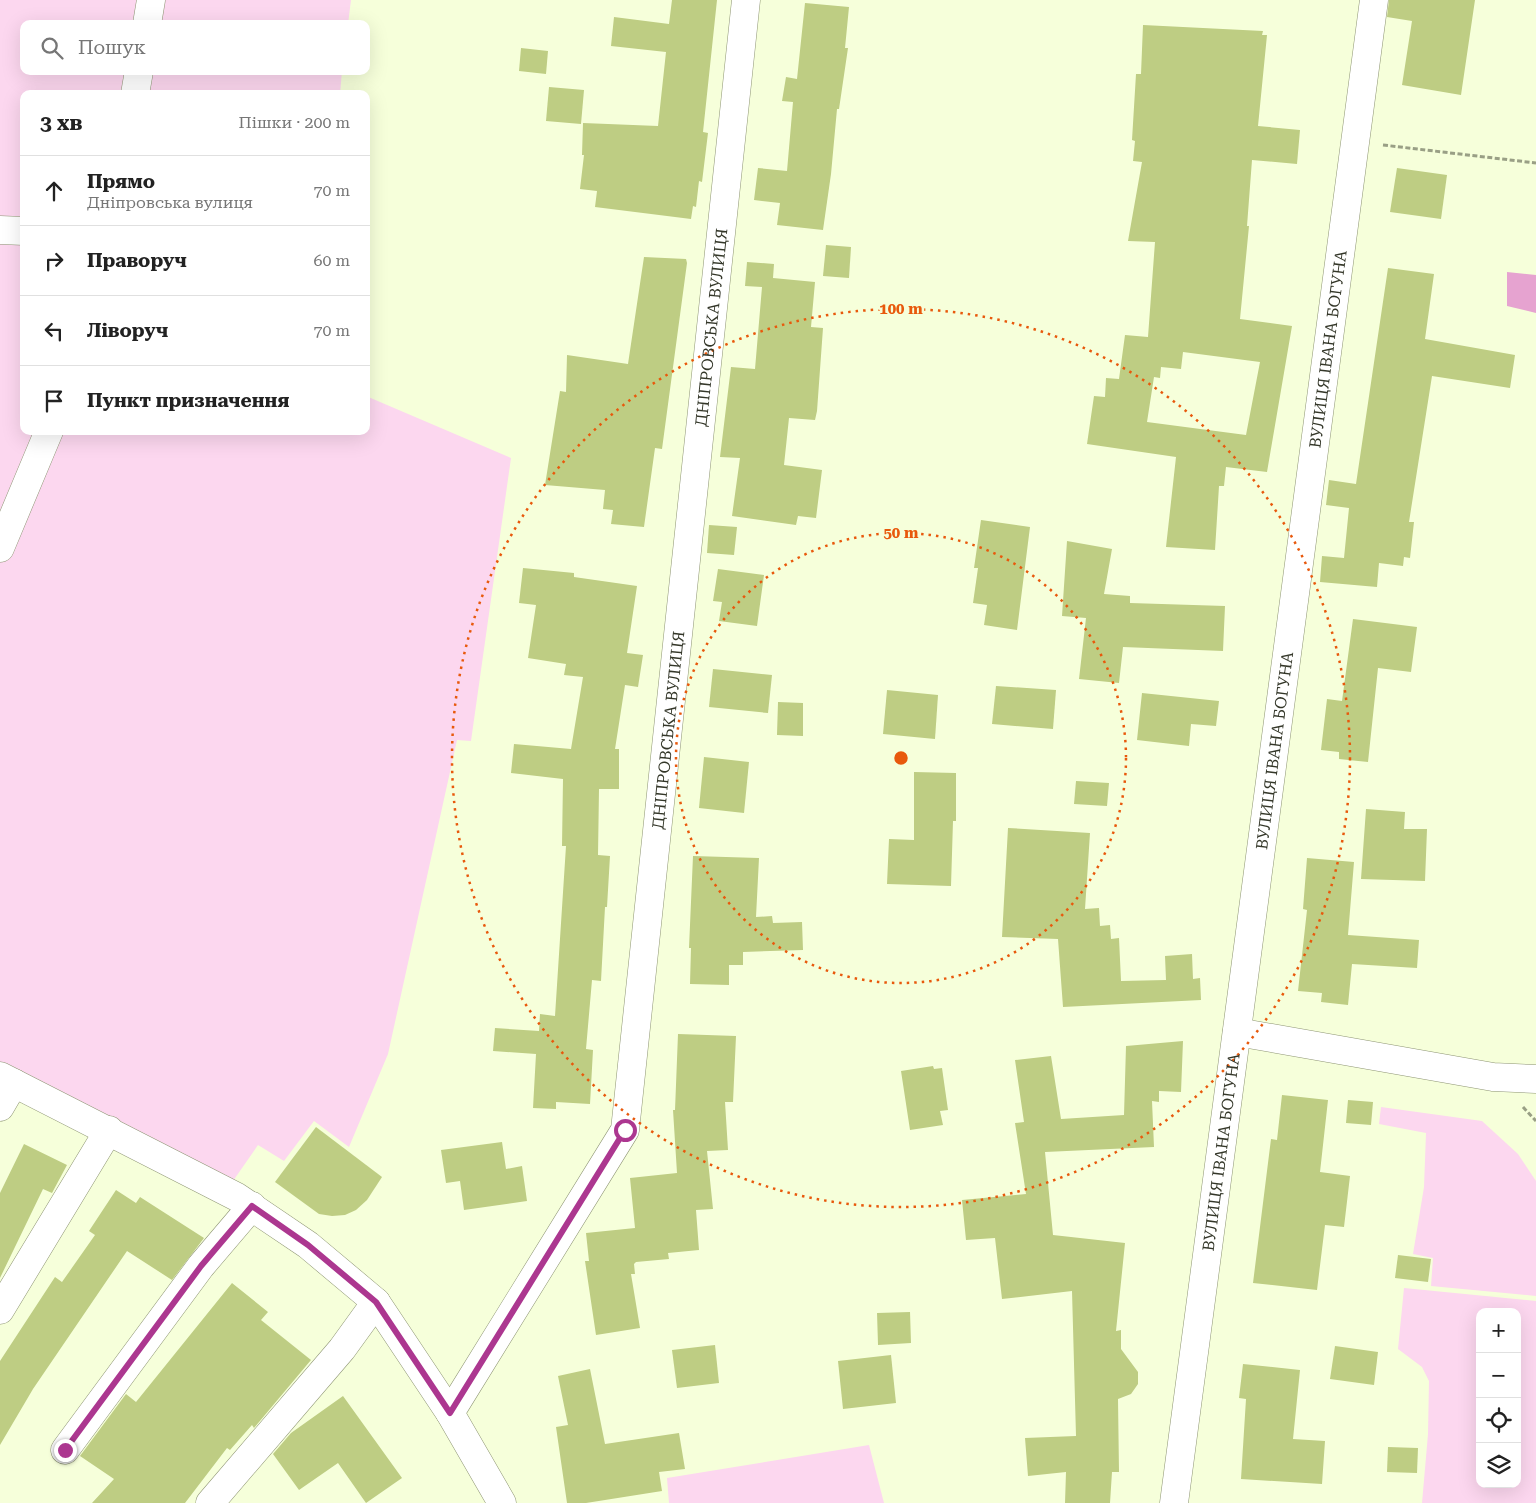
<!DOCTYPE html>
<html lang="uk">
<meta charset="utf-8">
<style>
body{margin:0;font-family:"Roboto Serif",serif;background:#f6f6f6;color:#222}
.controls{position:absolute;right:15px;bottom:15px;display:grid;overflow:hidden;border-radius:10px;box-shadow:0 5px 20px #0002}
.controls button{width:45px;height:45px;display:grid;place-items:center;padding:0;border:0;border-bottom:1px solid #e0e0e0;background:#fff;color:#222;font:25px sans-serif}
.stop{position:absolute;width:15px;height:15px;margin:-11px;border:4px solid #ac3790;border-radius:50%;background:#fff}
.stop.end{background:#ac3790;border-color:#fff;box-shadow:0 1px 5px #0008}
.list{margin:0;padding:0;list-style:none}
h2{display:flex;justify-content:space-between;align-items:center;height:65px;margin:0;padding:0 20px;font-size:21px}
h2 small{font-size:16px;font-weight:400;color:#767676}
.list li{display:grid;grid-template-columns:32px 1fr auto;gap:15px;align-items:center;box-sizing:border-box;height:70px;padding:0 20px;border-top:1px solid #e0e0e0}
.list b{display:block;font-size:19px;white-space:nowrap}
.list p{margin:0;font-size:16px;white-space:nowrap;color:#767676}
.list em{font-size:16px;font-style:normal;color:#767676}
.icon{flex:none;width:28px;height:28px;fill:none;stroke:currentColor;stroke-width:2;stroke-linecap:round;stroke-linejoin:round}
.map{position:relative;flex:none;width:1536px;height:1503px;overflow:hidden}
.search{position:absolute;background:#fff;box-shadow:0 5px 20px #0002;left:20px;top:20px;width:350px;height:55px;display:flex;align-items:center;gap:12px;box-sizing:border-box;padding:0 18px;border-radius:10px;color:#767676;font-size:19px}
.panel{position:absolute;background:#fff;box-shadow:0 5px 20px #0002;left:20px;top:90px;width:350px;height:345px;border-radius:10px}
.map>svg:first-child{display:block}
</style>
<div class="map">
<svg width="1536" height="1503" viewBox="0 0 1536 1503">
<rect width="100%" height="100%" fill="#f6ffda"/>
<!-- green -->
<g fill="#fcd7ef" fill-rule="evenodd">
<path d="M 0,0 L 351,0 L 348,24 L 24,24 L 24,71 L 342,71 L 340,94 L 24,94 L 24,431 L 366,431 L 366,396 L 511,458 L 471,741 L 457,740 L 388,1054 L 349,1147 L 314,1121 L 284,1161 L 258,1145 L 226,1191 L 0,1076 Z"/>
<path d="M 1381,1107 L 1482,1121 L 1518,1154 L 1536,1181 L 1536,1296 L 1431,1286 L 1433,1258 L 1413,1254 L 1424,1187 L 1426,1133 L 1379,1124 Z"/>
<path d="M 1404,1288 L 1536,1301 L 1536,1503 L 1422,1503 L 1428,1434 L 1429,1381 L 1422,1367 L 1398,1349 ZM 1480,1312 L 1517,1312 L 1517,1484 L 1480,1484 Z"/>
<path d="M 869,1445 L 884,1503 L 669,1503 L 667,1478 Z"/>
</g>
<!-- water -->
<path fill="#e6a3d0" d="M 1507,272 L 1536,275 L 1536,313 L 1507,306 Z"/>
<!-- building -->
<g fill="#becd83" fill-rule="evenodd">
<path d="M 672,0 L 717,0 L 703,132 L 708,133 L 702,182 L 699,181 L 696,207 L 693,206 L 691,219 L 595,207 L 597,191 L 580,189 L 584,155 L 582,155 L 583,123 L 658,126 L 666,52 L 611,46 L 614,17 L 669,24 Z"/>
<path d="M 1389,0 L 1475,0 L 1461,95 L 1402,85 L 1412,21 L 1387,17 Z"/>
<path d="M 805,3 L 849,7 L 845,48 L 848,48 L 839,109 L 837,109 L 831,174 L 823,230 L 777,225 L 780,203 L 754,200 L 758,168 L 787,171 L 793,102 L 782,101 L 786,77 L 797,79 Z"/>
<path d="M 1143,25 L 1263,31 L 1262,35 L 1267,35 L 1258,126 L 1300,130 L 1297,164 L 1252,160 L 1247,226 L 1249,226 L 1240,319 L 1292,326 L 1267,472 L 1226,467 L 1224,486 L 1219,486 L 1215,550 L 1166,547 L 1176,457 L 1087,444 L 1094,396 L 1105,397 L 1106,378 L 1119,379 L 1125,335 L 1148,337 L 1155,242 L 1128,241 L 1142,162 L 1133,161 L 1135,141 L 1132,140 L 1136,74 L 1141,74 ZM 1183,352 L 1260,362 L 1246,435 L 1147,422 L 1154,377 L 1160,378 L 1161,367 L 1181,369 Z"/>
<path d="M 521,48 L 548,51 L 546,74 L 519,71 Z"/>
<path d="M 549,87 L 584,90 L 581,124 L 546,121 Z"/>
<path d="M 1397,168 L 1447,175 L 1441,219 L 1390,212 Z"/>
<path d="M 826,245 L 851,247 L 849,278 L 823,276 Z"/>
<path d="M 644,257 L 686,259 L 687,263 L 662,449 L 655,448 L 644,527 L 611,524 L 613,510 L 603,509 L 605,490 L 545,485 L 560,391 L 566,392 L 567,355 L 628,364 Z"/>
<path d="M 747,262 L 774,264 L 773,278 L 815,282 L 811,327 L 823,328 L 817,411 L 815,420 L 789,418 L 784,465 L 822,470 L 816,518 L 798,516 L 796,525 L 732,516 L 740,458 L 720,457 L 731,367 L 755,369 L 762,287 L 745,286 Z"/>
<path d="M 1388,268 L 1434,274 L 1425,339 L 1515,355 L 1510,388 L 1432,376 L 1409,522 L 1414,522 L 1410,558 L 1404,557 L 1403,566 L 1379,563 L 1377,587 L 1320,582 L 1322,556 L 1344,558 L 1349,508 L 1326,505 L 1329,480 L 1356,484 Z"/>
<path d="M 981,520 L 1030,527 L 1017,630 L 984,625 L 987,605 L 973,603 L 978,568 L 974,568 Z"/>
<path d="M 709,525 L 737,527 L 734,555 L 707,553 Z"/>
<path d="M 1067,541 L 1112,549 L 1104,594 L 1130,596 L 1130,603 L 1225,606 L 1223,651 L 1123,647 L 1119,683 L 1079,679 L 1086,618 L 1062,616 Z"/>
<path d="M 523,568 L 574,573 L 574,577 L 637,586 L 627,653 L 643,655 L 638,687 L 625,685 L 615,749 L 619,749 L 619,789 L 599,789 L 598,855 L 610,856 L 607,907 L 605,907 L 601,981 L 592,980 L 586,1049 L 593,1050 L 590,1104 L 556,1102 L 556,1109 L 533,1108 L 536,1054 L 493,1051 L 495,1028 L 539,1031 L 540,1014 L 555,1016 L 566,846 L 562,846 L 563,779 L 511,773 L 514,744 L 571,749 L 583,677 L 564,675 L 566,664 L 528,658 L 536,605 L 519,603 Z"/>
<path d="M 718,569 L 764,575 L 757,626 L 719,621 L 722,602 L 713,601 Z"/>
<path d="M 1353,619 L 1417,627 L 1411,672 L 1378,668 L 1368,762 L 1339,759 L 1339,752 L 1321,750 L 1327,699 L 1342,701 Z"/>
<path d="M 713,669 L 772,675 L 768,713 L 709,707 Z"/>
<path d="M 996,686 L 1056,690 L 1053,729 L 992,724 Z"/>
<path d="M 887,690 L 938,695 L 935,739 L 883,734 Z"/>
<path d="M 1142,693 L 1219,701 L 1216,726 L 1191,724 L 1189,746 L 1137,740 Z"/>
<path d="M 778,702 L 803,703 L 803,736 L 777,735 Z"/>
<path d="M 704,757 L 749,762 L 744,813 L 699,808 Z"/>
<path d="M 914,772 L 956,773 L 956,821 L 953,821 L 951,886 L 887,884 L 889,839 L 914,840 Z"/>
<path d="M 1076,781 L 1109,783 L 1107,806 L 1074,804 Z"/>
<path d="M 1366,809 L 1405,812 L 1404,829 L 1427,829 L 1425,881 L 1361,879 Z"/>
<path d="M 1008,828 L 1090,833 L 1085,909 L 1099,908 L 1100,926 L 1110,925 L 1111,939 L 1119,938 L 1121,981 L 1166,980 L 1165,956 L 1192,954 L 1193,979 L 1200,978 L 1201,1000 L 1063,1007 L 1058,939 L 1002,937 Z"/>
<path d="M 693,856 L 759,858 L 756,917 L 772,916 L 773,923 L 802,922 L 803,950 L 743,952 L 743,965 L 729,965 L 729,985 L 690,984 L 691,948 L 689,948 Z"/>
<path d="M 1307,858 L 1354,862 L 1348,935 L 1419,940 L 1417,968 L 1352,964 L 1348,1005 L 1321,1002 L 1322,993 L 1298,991 L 1307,910 L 1303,909 Z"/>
<path d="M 678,1034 L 736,1036 L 733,1102 L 725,1102 L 728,1150 L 707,1151 L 713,1209 L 696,1210 L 699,1250 L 668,1253 L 669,1259 L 636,1262 L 634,1264 L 635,1274 L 631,1274 L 640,1328 L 596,1335 L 585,1261 L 589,1261 L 586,1233 L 635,1228 L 630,1178 L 677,1173 L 673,1110 L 675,1110 Z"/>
<path d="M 1183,1041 L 1181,1092 L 1159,1091 L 1159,1102 L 1152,1101 L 1154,1147 L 1045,1152 L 1053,1235 L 1125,1243 L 1116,1331 L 1121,1330 L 1121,1349 L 1138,1372 L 1138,1384 L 1131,1394 L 1118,1399 L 1119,1472 L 1112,1472 L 1110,1503 L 1065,1503 L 1066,1472 L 1028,1476 L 1025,1438 L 1076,1436 L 1072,1291 L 1002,1299 L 995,1238 L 966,1240 L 962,1200 L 1026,1194 L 1015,1123 L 1024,1122 L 1015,1060 L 1051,1056 L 1061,1119 L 1124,1115 L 1126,1046 Z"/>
<path d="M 933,1066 L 934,1069 L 942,1068 L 948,1110 L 940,1111 L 943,1125 L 910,1130 L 901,1071 Z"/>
<path d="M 1282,1095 L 1328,1100 L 1320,1172 L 1350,1176 L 1344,1227 L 1325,1225 L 1317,1290 L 1253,1283 L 1271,1139 L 1277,1140 Z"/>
<path d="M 1348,1100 L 1373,1102 L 1371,1125 L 1346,1123 Z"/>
<path d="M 316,1127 L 382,1177 L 367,1200 L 356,1210 L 345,1215 L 332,1216 L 319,1214 L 275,1182 Z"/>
<path d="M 502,1142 L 506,1169 L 522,1166 L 527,1201 L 464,1210 L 460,1181 L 446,1183 L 441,1150 Z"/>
<path d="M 24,1144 L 67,1165 L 52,1193 L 43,1189 L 0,1278 L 0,1193 Z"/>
<path d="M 116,1190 L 136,1203 L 140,1197 L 204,1238 L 172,1280 L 127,1251 L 33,1389 L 0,1445 L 0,1361 L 55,1277 L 62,1282 L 95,1235 L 89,1231 Z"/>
<path d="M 1398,1255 L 1431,1259 L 1428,1282 L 1395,1278 Z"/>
<path d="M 232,1283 L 268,1312 L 261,1320 L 311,1360 L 254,1428 L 252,1425 L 230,1450 L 227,1448 L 185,1503 L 92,1503 L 114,1479 L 80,1456 L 126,1394 L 136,1402 Z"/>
<path d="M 910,1312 L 911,1343 L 878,1345 L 877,1313 Z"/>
<path d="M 715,1345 L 719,1383 L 677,1388 L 672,1350 Z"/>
<path d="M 1335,1346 L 1378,1352 L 1374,1385 L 1330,1379 Z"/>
<path d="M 891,1355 L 896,1403 L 843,1409 L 838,1361 Z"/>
<path d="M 1243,1364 L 1300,1370 L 1293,1439 L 1325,1441 L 1322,1484 L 1241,1479 L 1246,1399 L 1239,1398 Z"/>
<path d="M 590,1369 L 605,1444 L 679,1433 L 685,1469 L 659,1472 L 662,1491 L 586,1503 L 567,1503 L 556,1427 L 568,1425 L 558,1376 Z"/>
<path d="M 343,1396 L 402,1478 L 366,1503 L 338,1463 L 299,1490 L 273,1454 L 291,1433 Z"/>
<path d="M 1388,1447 L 1418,1448 L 1417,1473 L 1387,1472 Z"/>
</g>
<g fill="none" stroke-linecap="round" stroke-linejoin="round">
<!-- minor casing -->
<g stroke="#8e9574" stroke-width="29">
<g id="minor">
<path d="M 147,24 L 151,0"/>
<path d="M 135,94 L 139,71"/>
<path d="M 0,230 L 24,231"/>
<path d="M 0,548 L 49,431"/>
<path d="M 1237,1032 L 1493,1077 L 1536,1079"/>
<path d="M 0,1076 L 237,1197 L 308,1245 L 376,1302 L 450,1413 L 502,1503"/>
<path d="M 0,1107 L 14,1083"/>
<path d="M 0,1310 L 109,1130"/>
<path id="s1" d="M 450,1413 L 625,1130 L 746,0"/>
<path d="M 65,1450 L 201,1266 L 252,1206"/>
<path d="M 210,1503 L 342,1349 L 376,1302"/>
<path id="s2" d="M 1174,1503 L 1374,0"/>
</g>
</g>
<!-- path -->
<g stroke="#999f85" stroke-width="3" stroke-dasharray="5 2.5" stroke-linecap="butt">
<path d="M 1383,145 L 1536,163"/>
<path d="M 1523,1107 L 1536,1121"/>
</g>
<!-- minor -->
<use href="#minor" stroke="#fff" stroke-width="28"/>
</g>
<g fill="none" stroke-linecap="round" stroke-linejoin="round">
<!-- route -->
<path stroke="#ac3790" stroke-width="6" d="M 65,1450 L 201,1266 L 252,1206 L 308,1245 L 376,1302 L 450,1413 L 625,1130"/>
</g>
<!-- distance rings -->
<g fill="none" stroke="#e8590c" stroke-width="2.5" stroke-dasharray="2.5 5">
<circle cx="901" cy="758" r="225"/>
<circle cx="901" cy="758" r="449"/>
</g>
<g text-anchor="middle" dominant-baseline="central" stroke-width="5" stroke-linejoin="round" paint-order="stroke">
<!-- street labels -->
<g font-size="16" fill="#343729" stroke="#f6ffda">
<text stroke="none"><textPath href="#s1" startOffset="1140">ДНІПРОВСЬКА ВУЛИЦЯ</textPath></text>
<text stroke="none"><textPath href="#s2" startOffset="1164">ВУЛИЦЯ ІВАНА БОГУНА</textPath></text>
<text stroke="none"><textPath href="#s1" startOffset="735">ДНІПРОВСЬКА ВУЛИЦЯ</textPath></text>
<text stroke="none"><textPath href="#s2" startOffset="759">ВУЛИЦЯ ІВАНА БОГУНА</textPath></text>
<text stroke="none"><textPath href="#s2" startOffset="354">ВУЛИЦЯ ІВАНА БОГУНА</textPath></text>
</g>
</g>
<circle cx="901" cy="758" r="8" fill="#e8590c" stroke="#f6ffda" stroke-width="2.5"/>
<g font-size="15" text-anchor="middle" font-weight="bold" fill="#e8590c" stroke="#f6ffda" stroke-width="5" stroke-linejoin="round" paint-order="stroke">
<text x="901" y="314">100 m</text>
<text x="901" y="538">50 m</text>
</g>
</svg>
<div class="controls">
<button>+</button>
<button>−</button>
<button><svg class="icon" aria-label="locate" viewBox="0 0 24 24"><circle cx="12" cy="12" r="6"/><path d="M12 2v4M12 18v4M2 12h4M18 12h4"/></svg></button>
<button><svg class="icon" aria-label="layers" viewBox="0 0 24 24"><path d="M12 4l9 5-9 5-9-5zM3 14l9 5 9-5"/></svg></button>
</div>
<div class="stop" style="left:625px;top:1130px"></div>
<div class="stop end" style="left:65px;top:1450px"></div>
<div class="search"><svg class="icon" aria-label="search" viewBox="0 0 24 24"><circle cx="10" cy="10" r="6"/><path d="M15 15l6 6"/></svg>Пошук</div>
<section class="panel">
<h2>3 хв<small>Пішки · 200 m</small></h2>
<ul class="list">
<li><svg class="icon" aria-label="ahead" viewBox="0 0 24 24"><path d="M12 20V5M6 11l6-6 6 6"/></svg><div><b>Прямо</b><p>Дніпровська вулиця</p></div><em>70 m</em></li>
<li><svg class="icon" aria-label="right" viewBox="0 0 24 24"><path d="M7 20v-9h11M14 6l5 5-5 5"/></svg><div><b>Праворуч</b></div><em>60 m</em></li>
<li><svg class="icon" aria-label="left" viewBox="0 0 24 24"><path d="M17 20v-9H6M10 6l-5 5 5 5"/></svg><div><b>Ліворуч</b></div><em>70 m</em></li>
<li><svg class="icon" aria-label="arrive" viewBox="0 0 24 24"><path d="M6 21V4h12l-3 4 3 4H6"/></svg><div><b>Пункт призначення</b></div></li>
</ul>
</section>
</div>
